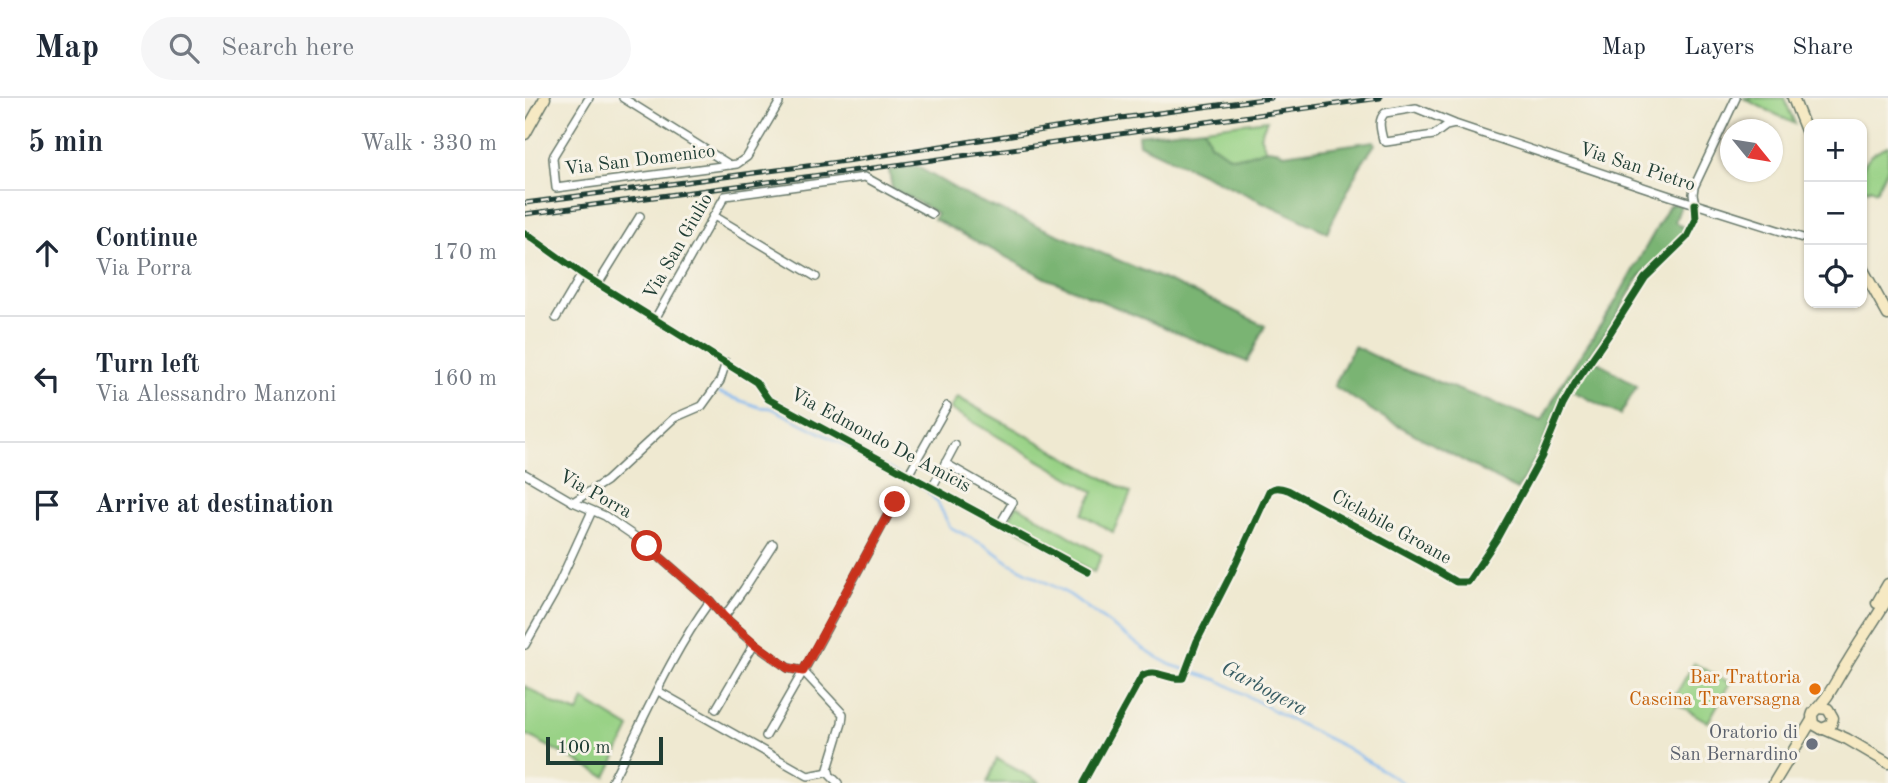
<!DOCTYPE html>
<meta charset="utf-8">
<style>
body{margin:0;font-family:"Old Standard TT",serif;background:#f6f6f7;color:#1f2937}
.controls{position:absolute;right:21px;top:21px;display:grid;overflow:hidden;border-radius:14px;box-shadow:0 2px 5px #0004}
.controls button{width:63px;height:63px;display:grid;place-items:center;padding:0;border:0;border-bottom:2px solid #e0e1e3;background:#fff;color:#1f2937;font:35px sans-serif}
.compass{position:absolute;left:1195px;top:21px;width:63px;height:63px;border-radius:50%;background:#fff;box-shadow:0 2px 5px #0004;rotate:120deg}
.scale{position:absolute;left:21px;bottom:18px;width:117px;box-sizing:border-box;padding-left:7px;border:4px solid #1f3d34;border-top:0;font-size:19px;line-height:24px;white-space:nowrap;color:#1f3d34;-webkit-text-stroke:5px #f7f3e8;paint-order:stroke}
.stop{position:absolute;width:21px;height:21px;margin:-16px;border:5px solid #c8321e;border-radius:50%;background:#fff}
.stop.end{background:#c8321e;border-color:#fff;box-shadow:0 2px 7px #0008}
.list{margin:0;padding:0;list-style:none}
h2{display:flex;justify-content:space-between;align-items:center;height:91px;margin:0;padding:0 28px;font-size:30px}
h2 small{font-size:23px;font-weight:400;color:#747a83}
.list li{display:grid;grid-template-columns:46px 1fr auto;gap:21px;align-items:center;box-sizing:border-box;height:126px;padding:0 28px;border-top:2px solid #e0e1e3}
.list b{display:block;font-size:26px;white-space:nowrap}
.list p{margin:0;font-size:23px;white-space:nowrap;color:#747a83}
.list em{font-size:23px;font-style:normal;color:#747a83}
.icon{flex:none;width:38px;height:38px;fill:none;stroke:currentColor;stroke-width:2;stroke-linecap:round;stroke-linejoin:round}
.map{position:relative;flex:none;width:1363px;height:685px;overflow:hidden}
header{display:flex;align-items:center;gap:42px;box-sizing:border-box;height:98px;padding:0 35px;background:#fff;border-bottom:2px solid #e0e1e3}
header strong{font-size:33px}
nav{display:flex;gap:38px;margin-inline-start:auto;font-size:24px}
.search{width:490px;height:63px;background:#f6f6f7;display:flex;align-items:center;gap:18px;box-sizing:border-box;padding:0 24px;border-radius:38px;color:#747a83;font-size:26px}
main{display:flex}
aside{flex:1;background:#fff}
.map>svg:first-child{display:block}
</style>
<header>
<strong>Map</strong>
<div class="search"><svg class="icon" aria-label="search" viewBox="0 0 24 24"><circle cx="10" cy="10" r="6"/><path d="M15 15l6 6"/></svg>Search here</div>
<nav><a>Map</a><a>Layers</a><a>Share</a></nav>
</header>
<main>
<aside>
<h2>5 min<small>Walk · 330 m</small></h2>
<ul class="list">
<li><svg class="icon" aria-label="ahead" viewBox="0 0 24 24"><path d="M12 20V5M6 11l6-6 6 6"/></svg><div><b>Continue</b><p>Via Porra</p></div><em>170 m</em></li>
<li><svg class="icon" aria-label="left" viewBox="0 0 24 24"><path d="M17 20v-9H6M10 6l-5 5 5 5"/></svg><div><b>Turn left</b><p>Via Alessandro Manzoni</p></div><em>160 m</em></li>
<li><svg class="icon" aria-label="arrive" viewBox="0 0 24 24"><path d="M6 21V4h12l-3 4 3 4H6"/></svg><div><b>Arrive at destination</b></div></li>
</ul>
</aside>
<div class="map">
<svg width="1363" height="685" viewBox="0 0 1363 685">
<rect width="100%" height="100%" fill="#f7f3e8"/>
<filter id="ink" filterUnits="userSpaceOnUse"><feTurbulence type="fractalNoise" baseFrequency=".0143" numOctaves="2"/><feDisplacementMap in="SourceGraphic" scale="14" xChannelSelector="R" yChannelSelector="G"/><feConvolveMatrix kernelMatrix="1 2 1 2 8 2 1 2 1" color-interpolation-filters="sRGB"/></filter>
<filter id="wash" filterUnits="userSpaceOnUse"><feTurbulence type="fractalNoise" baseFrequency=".00686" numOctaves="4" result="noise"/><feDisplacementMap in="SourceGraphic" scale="28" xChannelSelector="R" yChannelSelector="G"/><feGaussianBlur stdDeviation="1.57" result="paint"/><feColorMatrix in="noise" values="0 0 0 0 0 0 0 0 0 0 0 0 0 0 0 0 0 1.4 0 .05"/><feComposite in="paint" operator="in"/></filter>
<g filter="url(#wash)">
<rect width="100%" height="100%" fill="#efe9d1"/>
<!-- green -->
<g fill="#99d286" stroke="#5c885d" stroke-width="2">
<path d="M 1218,0 L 1259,0 L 1270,26 Z"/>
<path d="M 742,22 L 735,38 L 741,51 C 723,59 701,65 686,46 C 683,42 681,35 679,30 Z"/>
<path d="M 1363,48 L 1363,69 L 1351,93 L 1345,90 L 1343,92 L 1339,90 C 1332,69 1343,55 1363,48 Z"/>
<path d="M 432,299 L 606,395 L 588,434 L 557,416 L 569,394 L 425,311 Z"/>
<path d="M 492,407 L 577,457 L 569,474 L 481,425 Z"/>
<path d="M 1169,565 L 1205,585 L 1183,624 L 1147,603 Z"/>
<path d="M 0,588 L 32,607 L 53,615 L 59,602 L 105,630 L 81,679 L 0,636 Z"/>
<path d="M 472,661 L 516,685 L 462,685 Z"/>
</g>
<!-- forest -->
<g fill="#7ab473" stroke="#4c7854" stroke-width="2">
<path d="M 679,30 L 685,45 L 702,57 L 710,59 L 720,58 L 741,51 L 752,52 L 759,56 L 849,43 L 850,46 L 834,70 L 802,134 L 614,46 L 613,37 Z"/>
<path d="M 391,68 L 445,99 L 689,203 L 740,228 L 722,264 L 521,180 L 409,121 L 412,115 L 367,90 L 364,72 Z"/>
<path d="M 1148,106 L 1156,107 L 1150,124 L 1162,132 L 1151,147 L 1120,173 L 1109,187 L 1089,223 L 1064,258 L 1112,288 L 1095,317 L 1042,290 L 1014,354 L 992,392 L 854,317 L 809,288 L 829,248 L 870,268 L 1017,323 L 1036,287 L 1088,208 L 1144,108 Z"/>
</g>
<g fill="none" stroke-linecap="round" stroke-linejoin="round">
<!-- stream -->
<path stroke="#80b7f0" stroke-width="2.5" d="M 194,295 L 234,309 L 246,310 L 316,345 L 402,392 L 413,405 L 425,429 L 461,448 L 485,465 L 545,497 L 626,556 L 646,567 L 693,582 L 766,622 L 820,649 L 878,685"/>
</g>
</g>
<g filter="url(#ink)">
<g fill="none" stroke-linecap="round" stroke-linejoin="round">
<!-- street casing -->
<g stroke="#68796b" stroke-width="10">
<g id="street">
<path d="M 64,0 L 29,57 L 28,60 L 31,90 L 212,66 L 222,59 L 254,5 L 254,0"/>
<path d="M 98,0 L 205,67"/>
<path d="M 930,26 L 921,28 L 909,37 L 861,44 L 858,42 C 856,33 852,22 860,15 L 891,10 L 930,26 L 1145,98 L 1284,142"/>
<path d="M 1170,106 L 1168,96 L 1169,89 L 1211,0"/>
<path d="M 189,118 L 291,179"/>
<path d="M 0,135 L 57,176 L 231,284 L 243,301 L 563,474"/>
<path d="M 73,186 L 115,118"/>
<path d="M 31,220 L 57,176"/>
<path d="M 130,221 L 200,98 L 340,79 L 407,116"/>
<path d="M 420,365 L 488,404 L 475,426"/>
<path d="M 0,376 L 48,404 L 80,418 L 115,442 L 185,503 L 199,519 L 229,546 L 263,570 L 278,573 L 318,616 L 317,625 L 303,671 L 305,677 L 313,685"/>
<path d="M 383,377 L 422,308"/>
<path d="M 407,390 L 430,347"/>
<path d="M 48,404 L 81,383 L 149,320 L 177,308 L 195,283 L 201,264"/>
<path d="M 199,519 L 219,491 L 248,446"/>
<path d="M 0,547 L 29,496 L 67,413"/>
<path d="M 133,593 L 283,678 L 304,674"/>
<path d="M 191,611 L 229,546"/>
<path d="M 241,638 L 288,556 L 370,404"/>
<path d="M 86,685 C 118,624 144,559 185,503"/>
</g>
</g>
<!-- secondary casing -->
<g stroke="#68796b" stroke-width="13">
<g id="secondary">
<path d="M 1268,0 L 1284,40"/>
<path d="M 0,36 L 20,0"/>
<path d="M 1337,170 L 1363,217"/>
<path d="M 1352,505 L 1363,486"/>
<path d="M 1293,610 L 1303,611 L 1308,620 L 1306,627 L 1297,631"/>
<path d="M 1297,631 L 1288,626 L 1287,618 L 1288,615 C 1305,598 1310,584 1322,565 C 1335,543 1350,522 1363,500"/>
<path d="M 1299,631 L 1322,641 L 1363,665"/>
<path d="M 1249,685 L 1287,622"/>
</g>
</g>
<!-- street -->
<use href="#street" stroke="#fff" stroke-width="7"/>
<!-- secondary -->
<use href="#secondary" stroke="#f6e9c3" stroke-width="10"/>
<!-- rail casing -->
<g stroke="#1f3d34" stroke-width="5">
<g id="rail">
<path d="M 0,105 L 328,62 L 581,22 L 746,0"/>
<path d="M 0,116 L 371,67 L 855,0"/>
</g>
</g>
<!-- rail -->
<use href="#rail" stroke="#f7f3e8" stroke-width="2.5" stroke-dasharray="8" stroke-linecap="butt"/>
<!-- cycleway casing -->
<g stroke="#f7f3e8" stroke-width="11">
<g id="cycleway">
<path d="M 0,135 L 57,176 L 231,284 L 243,301 L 563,474"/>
<path d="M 558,685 L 617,578 C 630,569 644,583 658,580 L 672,543 L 707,474 L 744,393 C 750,388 756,390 763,392 L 897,464 L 931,484 L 943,484 L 971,442 L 1017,358 L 1038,307 L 1051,284 L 1085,235 L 1120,180 L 1162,139 L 1171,121 L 1170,106"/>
</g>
</g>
<!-- cycleway -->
<use href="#cycleway" stroke="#1b5e20" stroke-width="7"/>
</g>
</g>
<g fill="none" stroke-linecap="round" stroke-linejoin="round" filter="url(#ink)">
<!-- route -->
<path stroke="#c8321e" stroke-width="9" d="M 122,448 L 185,503 L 199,519 L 229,545 L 263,570 L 278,573 L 370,404"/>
</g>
<!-- markers -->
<circle fill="#e8710a" stroke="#f7f3e8" stroke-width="2.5" cx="1290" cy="591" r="7"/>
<circle fill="#6b7280" stroke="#f7f3e8" stroke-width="2.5" cx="1287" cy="646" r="7"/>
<g text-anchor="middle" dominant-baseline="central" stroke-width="6" stroke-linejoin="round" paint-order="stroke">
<!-- street labels -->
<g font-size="19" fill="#1f3d34" stroke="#f7f3e8">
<text transform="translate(115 63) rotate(-7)">Via San Domenico</text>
<text transform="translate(1112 70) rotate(18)">Via San Pietro</text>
<text transform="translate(154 149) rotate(-60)">Via San Giulio</text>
<text transform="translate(355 343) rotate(28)">Via Edmondo De Amicis</text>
<text transform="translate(70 397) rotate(29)">Via Porra</text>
<text transform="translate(866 430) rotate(29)">Ciclabile Groane</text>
</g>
<!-- food labels -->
<g font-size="19" fill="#c56008" stroke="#f7f3e8" text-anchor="end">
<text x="1276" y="580">Bar Trattoria<tspan x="1276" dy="22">Cascina Traversagna</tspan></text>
</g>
<!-- worship labels -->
<g font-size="19" fill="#5b616d" stroke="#f7f3e8" text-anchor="end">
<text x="1273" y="635">Oratorio di<tspan x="1273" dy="22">San Bernardino</tspan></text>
</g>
<!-- water labels -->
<g font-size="21" font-style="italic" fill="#375c63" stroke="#f7f3e8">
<text transform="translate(739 591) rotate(28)">Garbogera</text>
</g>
</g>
</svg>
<div class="controls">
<button>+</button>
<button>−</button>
<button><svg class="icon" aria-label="locate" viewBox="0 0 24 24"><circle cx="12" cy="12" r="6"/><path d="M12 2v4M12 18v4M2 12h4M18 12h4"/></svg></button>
</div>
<svg class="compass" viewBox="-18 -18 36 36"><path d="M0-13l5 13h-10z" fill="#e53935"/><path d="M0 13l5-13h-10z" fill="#747a83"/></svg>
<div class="scale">100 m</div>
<div class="stop" style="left:122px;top:448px"></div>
<div class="stop end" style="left:370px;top:404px"></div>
</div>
</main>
